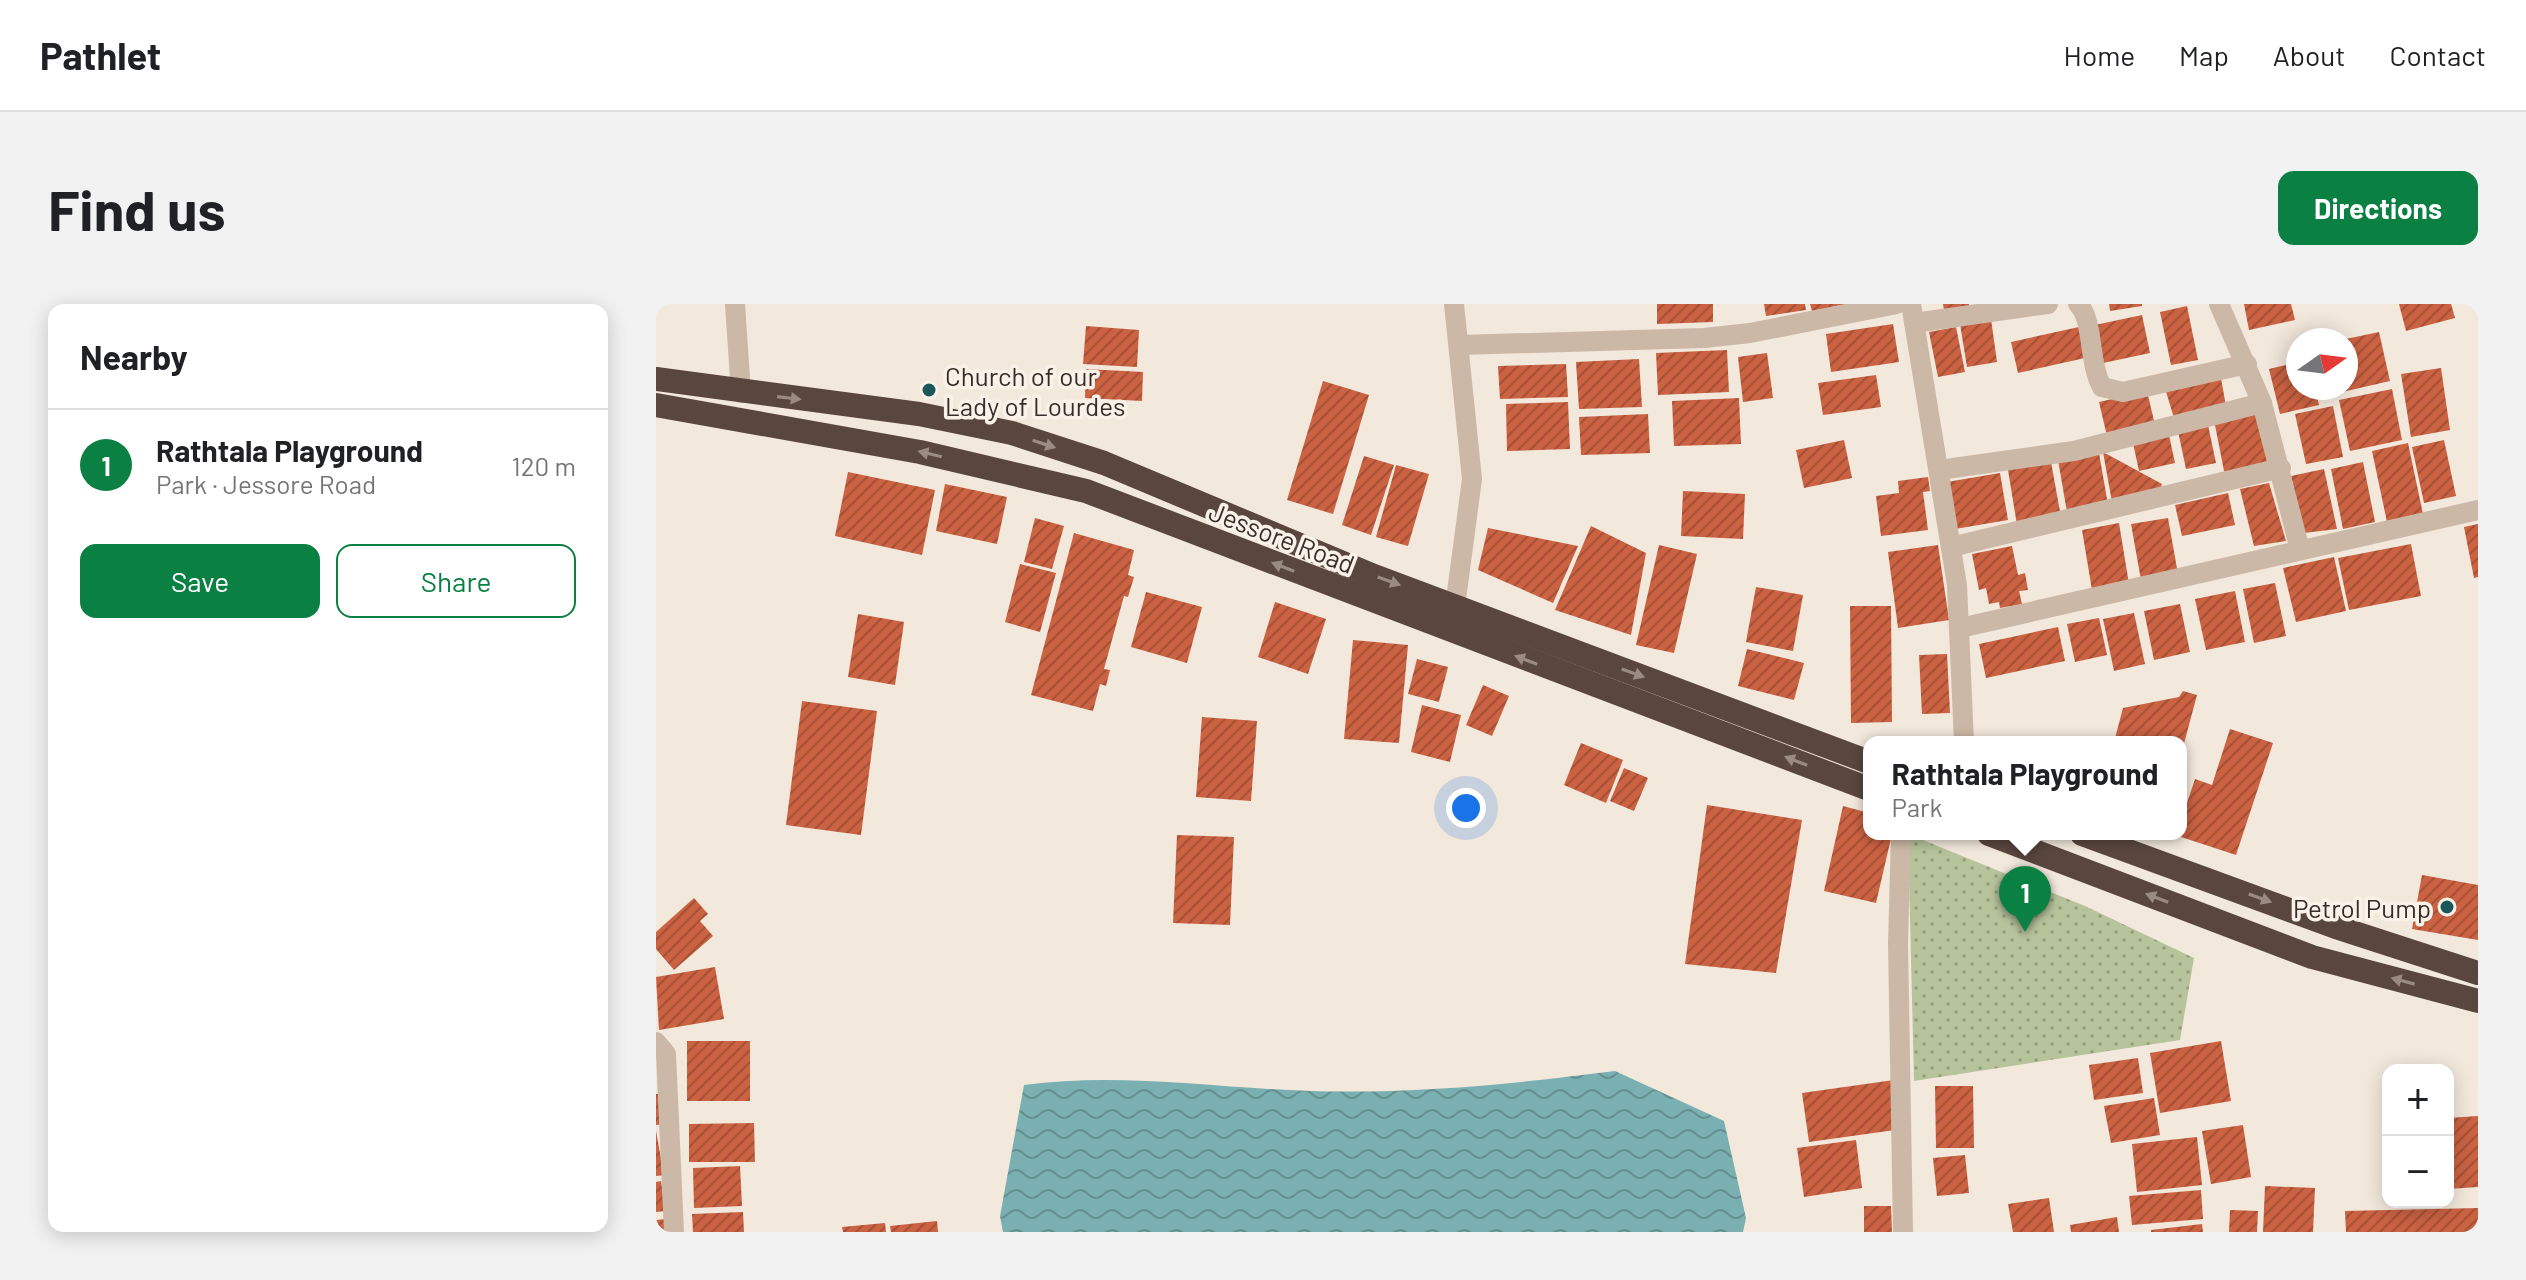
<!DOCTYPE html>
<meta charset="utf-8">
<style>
body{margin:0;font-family:Barlow,sans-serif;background:#f2f2f2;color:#202124}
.controls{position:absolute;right:24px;bottom:24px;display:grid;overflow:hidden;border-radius:16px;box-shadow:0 4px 20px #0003}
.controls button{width:72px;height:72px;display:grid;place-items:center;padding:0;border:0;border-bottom:2px solid #e0e0e0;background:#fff;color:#202124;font:40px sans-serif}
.compass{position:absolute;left:1630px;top:24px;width:72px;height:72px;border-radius:50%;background:#fff;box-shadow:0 4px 20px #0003;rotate:76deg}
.you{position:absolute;left:810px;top:504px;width:28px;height:28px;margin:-20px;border:6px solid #fff;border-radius:50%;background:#1a73e8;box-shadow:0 0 0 12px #1a73e833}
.badge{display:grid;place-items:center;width:52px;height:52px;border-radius:50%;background:#0b8043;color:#fff;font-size:26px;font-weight:700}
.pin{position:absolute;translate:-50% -66px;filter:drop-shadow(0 2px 4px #0008)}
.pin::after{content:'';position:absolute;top:42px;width:28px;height:24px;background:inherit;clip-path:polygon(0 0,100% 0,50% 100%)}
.popup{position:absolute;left:1207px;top:432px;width:324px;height:104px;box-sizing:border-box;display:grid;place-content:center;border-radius:16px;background:#fff;filter:drop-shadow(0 2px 6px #0005);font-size:26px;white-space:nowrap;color:#757577}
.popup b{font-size:30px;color:#202124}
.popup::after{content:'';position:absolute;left:50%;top:100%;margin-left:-16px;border:16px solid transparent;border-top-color:#fff}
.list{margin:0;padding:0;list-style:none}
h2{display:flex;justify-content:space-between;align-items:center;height:104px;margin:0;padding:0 32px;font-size:34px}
h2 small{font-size:26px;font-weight:400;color:#757577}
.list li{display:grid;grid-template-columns:52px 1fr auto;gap:24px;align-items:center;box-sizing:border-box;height:112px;padding:0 32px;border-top:2px solid #e0e0e0}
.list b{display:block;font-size:30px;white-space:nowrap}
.list p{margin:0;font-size:26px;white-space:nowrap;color:#757577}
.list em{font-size:26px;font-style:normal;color:#757577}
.actions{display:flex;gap:16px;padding:24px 32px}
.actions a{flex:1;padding:18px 0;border:2px solid #0b8043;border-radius:16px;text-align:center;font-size:28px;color:#0b8043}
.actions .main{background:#0b8043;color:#fff}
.map{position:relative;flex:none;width:1822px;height:928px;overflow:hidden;border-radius:16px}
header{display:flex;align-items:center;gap:48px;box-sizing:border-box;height:112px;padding:0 40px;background:#fff;border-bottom:2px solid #e0e0e0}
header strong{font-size:38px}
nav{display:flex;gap:44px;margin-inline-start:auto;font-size:28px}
.intro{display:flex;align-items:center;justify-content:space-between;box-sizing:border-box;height:192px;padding:0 48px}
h1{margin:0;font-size:56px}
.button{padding:20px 36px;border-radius:16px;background:#0b8043;color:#fff;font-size:28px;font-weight:700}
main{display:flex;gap:48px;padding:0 48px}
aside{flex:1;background:#fff;border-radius:16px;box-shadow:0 4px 20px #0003}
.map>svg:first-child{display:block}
</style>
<header>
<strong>Pathlet</strong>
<nav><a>Home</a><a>Map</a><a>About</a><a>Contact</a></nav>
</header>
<div class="intro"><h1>Find us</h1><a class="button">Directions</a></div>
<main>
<aside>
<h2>Nearby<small></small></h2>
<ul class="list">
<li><span class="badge">1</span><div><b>Rathtala Playground</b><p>Park · Jessore Road</p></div><em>120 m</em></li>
</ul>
<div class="actions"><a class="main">Save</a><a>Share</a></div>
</aside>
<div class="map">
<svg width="1822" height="928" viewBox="0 0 1822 928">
<defs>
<pattern id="park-dots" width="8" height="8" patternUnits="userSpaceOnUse" patternTransform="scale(2)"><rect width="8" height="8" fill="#b6c39b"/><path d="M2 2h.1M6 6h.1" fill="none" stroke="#959f7e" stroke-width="1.8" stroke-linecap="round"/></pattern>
<pattern id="water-waves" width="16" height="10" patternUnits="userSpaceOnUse" patternTransform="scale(2)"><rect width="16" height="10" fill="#7ab0b1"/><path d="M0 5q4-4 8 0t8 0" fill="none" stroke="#659090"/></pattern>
<pattern id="building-hatch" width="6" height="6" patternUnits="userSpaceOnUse" patternTransform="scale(2)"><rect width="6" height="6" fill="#cb6242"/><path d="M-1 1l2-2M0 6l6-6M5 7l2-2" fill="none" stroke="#a65137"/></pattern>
</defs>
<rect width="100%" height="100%" fill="#f3e8dc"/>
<!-- park -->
<path fill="url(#park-dots)" d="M 1252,530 L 1429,602 L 1538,654 L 1524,736 L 1258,777 Z"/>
<!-- water -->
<path fill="url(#water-waves)" d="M 959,767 L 1068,817 L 1090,914 L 1087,928 L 347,928 L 344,912 L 368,781 C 463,768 559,784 654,787 C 757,790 857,780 959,767 Z"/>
<!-- building -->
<g fill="url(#building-hatch)">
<path d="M 1001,0 L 1057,0 L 1057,18 L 1001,20 Z"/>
<path d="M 1108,0 L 1149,0 L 1150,6 L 1110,12 Z"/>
<path d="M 1154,0 L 1191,0 L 1156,7 Z"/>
<path d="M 1287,0 L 1313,0 L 1313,2 L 1288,6 Z"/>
<path d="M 1453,0 L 1486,0 L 1486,2 L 1454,7 Z"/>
<path d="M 1588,0 L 1635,0 L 1639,16 L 1593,26 Z"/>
<path d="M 1743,0 L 1795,0 L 1799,14 L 1750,27 Z"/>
<path d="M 1531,2 L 1542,56 L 1515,61 L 1504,8 Z"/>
<path d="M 1486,11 L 1494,49 L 1447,59 L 1439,21 Z"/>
<path d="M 1335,15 L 1341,58 L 1311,63 L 1304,20 Z"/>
<path d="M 1237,20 L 1243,58 L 1175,68 L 1170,30 Z"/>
<path d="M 430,22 L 483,26 L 481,63 L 427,60 Z"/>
<path d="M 1300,23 L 1309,68 L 1282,73 L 1273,28 Z"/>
<path d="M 1423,23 L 1429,54 L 1362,69 L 1355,38 Z"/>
<path d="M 1723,28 L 1734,77 L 1669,92 L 1667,84 L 1690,84 L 1690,35 Z"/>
<path d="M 1071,46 L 1073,88 L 1002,91 L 1000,49 Z"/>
<path d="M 1111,49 L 1117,94 L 1087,98 L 1082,53 Z"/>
<path d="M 983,55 L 986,103 L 923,105 L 920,58 Z"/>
<path d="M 1642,58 L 1642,84 L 1659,84 L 1663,101 L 1624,110 L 1613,65 Z"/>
<path d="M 910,60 L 912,93 L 844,95 L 842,62 Z"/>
<path d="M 1785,64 L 1794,126 L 1755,133 L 1745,70 Z"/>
<path d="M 430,65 L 487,68 L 486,97 L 429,94 Z"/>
<path d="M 1564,69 L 1570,102 L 1518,114 L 1508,81 Z"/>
<path d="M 1220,71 L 1225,103 L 1167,111 L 1162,79 Z"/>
<path d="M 667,77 L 713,91 L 677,210 L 631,196 Z"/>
<path d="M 1736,85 L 1746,136 L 1694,147 L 1683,96 Z"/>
<path d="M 1491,87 L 1499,121 L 1451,132 L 1443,98 Z"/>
<path d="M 1083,94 L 1085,140 L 1018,142 L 1016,97 Z"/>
<path d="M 912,98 L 914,145 L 851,147 L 850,100 Z"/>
<path d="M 1677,102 L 1687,153 L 1650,160 L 1639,110 Z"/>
<path d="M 1602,107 L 1613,163 L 1569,172 L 1558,116 Z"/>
<path d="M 992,110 L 994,149 L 925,151 L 923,113 Z"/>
<path d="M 1552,121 L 1560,159 L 1530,165 L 1522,127 Z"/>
<path d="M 1513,131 L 1519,159 L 1483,167 L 1477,139 Z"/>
<path d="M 1188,136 L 1196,174 L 1148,184 L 1140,146 Z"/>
<path d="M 1788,136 L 1800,192 L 1768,199 L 1756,143 Z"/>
<path d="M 1752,139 L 1767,210 L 1731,218 L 1716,147 Z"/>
<path d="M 1447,148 L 1506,180 L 1502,190 L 1456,198 Z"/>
<path d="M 1443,149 L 1452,201 L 1411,208 L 1402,156 Z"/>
<path d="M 708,152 L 738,161 L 715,231 L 686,221 Z"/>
<path d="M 1395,158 L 1405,213 L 1361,221 L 1352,166 Z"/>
<path d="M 1707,158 L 1719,218 L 1687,225 L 1675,165 Z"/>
<path d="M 740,161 L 773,170 L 752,242 L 720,233 Z"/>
<path d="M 1668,165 L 1681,225 L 1648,229 L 1635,172 Z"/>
<path d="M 192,168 L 279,186 L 266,251 L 179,232 Z"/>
<path d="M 1344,169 L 1352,216 L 1299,225 L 1291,178 Z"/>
<path d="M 1272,173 L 1274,187 L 1267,188 L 1272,226 L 1225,232 L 1220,192 L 1243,189 L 1242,177 Z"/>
<path d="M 1613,179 L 1630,237 L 1598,242 L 1584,185 Z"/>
<path d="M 289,180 L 351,193 L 341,240 L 280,227 Z"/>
<path d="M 1027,187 L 1089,190 L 1087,235 L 1025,232 Z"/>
<path d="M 1572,189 L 1579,221 L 1526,232 L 1519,201 Z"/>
<path d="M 379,214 L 408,222 L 396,265 L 368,258 Z"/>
<path d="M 1512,214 L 1522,270 L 1485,276 L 1475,220 Z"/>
<path d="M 1463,219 L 1473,280 L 1436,286 L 1426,226 Z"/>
<path d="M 1822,220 L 1822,273 L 1818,274 L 1808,223 Z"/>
<path d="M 935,222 L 990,249 L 975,331 L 899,306 Z"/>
<path d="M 832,224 L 922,242 L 897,299 L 822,266 Z"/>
<path d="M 418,229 L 478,246 L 472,271 L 478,273 L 472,293 L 468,292 L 448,365 L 454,366 L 450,382 L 444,380 L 437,407 L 375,391 Z"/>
<path d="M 1755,240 L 1765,292 L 1693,306 L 1682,254 Z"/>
<path d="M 1003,241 L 1041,250 L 1018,349 L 980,341 Z"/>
<path d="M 1282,241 L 1293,316 L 1242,324 L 1232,248 Z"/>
<path d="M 1356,242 L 1362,271 L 1369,269 L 1372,286 L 1363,287 L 1366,300 L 1344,304 L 1343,298 L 1333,300 L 1330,284 L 1323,286 L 1316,250 Z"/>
<path d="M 1678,253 L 1690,307 L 1640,318 L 1627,264 Z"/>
<path d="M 364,260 L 400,269 L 384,328 L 349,318 Z"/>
<path d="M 1619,279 L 1630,332 L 1598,339 L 1587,285 Z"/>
<path d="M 1100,283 L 1147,291 L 1137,347 L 1090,338 Z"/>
<path d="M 1579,287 L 1589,338 L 1550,346 L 1539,295 Z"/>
<path d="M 490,288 L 546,303 L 531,359 L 475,343 Z"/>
<path d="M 619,298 L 670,315 L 652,370 L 602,353 Z"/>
<path d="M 1524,300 L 1534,348 L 1498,356 L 1488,307 Z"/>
<path d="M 1194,302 L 1235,302 L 1236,418 L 1195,419 Z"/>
<path d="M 1478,309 L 1489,360 L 1458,367 L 1447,315 Z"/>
<path d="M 202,310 L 248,318 L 239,381 L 192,373 Z"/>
<path d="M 1443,314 L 1451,351 L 1419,358 L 1411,320 Z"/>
<path d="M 1402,323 L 1409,357 L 1330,374 L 1323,340 Z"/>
<path d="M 697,336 L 752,341 L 743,439 L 688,435 Z"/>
<path d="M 1091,345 L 1148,359 L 1138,396 L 1082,382 Z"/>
<path d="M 1291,350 L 1294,409 L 1266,410 L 1263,351 Z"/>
<path d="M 761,355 L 792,363 L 783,398 L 752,390 Z"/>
<path d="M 827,381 L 853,392 L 836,432 L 810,421 Z"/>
<path d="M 1527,387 L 1541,391 L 1526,447 L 1525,438 L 1458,438 L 1467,404 L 1523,393 Z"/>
<path d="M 146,397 L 221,407 L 205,531 L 130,521 Z"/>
<path d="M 766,401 L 805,411 L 794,458 L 755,448 Z"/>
<path d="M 546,413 L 601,417 L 595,497 L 540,493 Z"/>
<path d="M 1574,425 L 1617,439 L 1580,551 L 1519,531 L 1525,530 L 1525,517 L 1539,475 L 1556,481 Z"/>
<path d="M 925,439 L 967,456 L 950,499 L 908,481 Z"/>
<path d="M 968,464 L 992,474 L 978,507 L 954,497 Z"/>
<path d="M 1051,501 L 1146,516 L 1120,669 L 1029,660 Z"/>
<path d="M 1187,502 L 1213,509 L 1213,530 L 1236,530 L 1220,599 L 1168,587 Z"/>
<path d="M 521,531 L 578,533 L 574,621 L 517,619 Z"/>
<path d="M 1766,571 L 1822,581 L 1822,636 L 1756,625 Z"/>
<path d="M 38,594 L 52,610 L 44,617 L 57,632 L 18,666 L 0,645 L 0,628 Z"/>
<path d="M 59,663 L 68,715 L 3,726 L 0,673 Z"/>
<rect x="31" y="737" width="63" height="60"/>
<path d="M 1565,737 L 1575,797 L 1504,809 L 1494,749 Z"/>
<path d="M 1482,754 L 1487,789 L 1438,796 L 1433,761 Z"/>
<path d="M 1238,776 L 1239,826 L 1153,838 L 1146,789 Z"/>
<path d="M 1279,782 L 1317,782 L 1318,844 L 1280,844 Z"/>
<path d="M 0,790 L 5,790 L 8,820 L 0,821 Z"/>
<path d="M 1498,794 L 1504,831 L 1455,839 L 1448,802 Z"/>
<path d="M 1822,812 L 1822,883 L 1792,885 L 1792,814 Z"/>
<path d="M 98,819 L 99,858 L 33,858 L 33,820 Z"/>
<path d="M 1587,821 L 1595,873 L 1555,880 L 1546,827 Z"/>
<path d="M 0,827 L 8,871 L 0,872 Z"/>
<path d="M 1541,833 L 1546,881 L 1481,888 L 1476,840 Z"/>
<path d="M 1200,836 L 1206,884 L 1148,893 L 1141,844 Z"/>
<path d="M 1309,851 L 1313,889 L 1281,892 L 1277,854 Z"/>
<path d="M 84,862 L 86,902 L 38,904 L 37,864 Z"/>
<path d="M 5,877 L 9,907 L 0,908 L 0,878 Z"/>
<path d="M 1609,882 L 1659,884 L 1657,928 L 1607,928 Z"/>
<path d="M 1545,886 L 1547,915 L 1476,921 L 1473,892 Z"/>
<path d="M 1393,894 L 1398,928 L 1357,928 L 1352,900 Z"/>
<path d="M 1208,902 L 1235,902 L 1236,928 L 1208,928 Z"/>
<path d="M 1822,904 L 1822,928 L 1690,928 L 1689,907 Z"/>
<path d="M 1574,906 L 1602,907 L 1601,928 L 1573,928 Z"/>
<path d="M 87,908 L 88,928 L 37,928 L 36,910 Z"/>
<path d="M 1461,913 L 1463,928 L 1415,928 L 1414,921 Z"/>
<path d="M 10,915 L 12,928 L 0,928 L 0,916 Z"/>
<path d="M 281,917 L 282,928 L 235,928 L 234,922 Z"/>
<path d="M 229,919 L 230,928 L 187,928 L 186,923 Z"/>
<path d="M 1546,920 L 1547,928 L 1495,928 L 1495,926 Z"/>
</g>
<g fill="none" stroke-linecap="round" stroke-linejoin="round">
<!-- minor -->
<g stroke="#ccb8a7" stroke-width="20">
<path d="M 79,0 L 85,89"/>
<path d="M 1255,0 L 1301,281 L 1308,438"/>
<path d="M 1422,0 C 1438,15 1432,58 1446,83 L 1467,88 L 1591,60"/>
<path d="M 1563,0 L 1606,99 L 1644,246"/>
<path d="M 1258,19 L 1392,0"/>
<path d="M 803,41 L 1048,34 L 1094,29 L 1241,0"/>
<path d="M 1283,166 L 1418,147 L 1606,99"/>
<path d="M 1295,243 L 1625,164"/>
<path d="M 797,318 L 816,175 L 798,0"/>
<path d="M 1304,324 L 1822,206"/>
<path d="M 1245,530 L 1242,640 L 1247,928"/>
<path d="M 0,738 L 10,750 L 18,928"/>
</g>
<!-- highway -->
<g stroke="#59473f" stroke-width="24">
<path d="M 0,75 L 263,110 L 356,129 L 448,159 L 718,272 L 1213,458"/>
<path d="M 0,101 L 264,148 L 430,187 L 1213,485"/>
<path d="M 1333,530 L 1656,653 L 1822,697"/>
<path d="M 1426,530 L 1680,623 L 1822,669"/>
</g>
</g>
<!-- one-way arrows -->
<defs><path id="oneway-solid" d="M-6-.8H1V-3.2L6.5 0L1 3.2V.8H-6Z" transform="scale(2)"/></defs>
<g fill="#998b83">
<use href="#oneway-solid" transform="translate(133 94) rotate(7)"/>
<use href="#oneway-solid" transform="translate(388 140) rotate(18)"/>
<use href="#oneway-solid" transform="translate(274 150) rotate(-167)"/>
<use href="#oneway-solid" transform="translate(627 263) rotate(-159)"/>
<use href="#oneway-solid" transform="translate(733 277) rotate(20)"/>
<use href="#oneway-solid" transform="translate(870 356) rotate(-159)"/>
<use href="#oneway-solid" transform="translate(977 369) rotate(20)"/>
<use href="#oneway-solid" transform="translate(1140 457) rotate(-159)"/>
<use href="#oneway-solid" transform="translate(1501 594) rotate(-159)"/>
<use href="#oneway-solid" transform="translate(1604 594) rotate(20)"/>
<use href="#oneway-solid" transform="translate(1747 677) rotate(-165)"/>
</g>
<!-- markers -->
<g fill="#1c585b" stroke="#faf2e9" stroke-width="3">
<circle cx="273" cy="86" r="8"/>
<circle cx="1791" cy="603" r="8"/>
</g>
<g text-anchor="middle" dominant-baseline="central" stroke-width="7" stroke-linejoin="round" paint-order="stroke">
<!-- poi labels -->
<g font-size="26" fill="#382d28" stroke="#faf2e9" text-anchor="start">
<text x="289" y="71">Church of our<tspan x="289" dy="30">Lady of Lourdes</tspan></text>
<text x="1775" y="603" text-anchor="end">Petrol Pump</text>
</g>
<!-- street labels -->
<g font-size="26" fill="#382d28" stroke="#faf2e9">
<text transform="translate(626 233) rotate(21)">Jessore Road</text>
</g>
</g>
</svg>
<div class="controls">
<button>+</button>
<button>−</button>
</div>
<svg class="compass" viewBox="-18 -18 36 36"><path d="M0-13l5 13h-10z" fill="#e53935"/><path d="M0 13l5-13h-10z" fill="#757577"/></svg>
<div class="you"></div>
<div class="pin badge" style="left:1369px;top:628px">1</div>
<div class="popup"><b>Rathtala Playground</b>Park</div>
</div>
</main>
